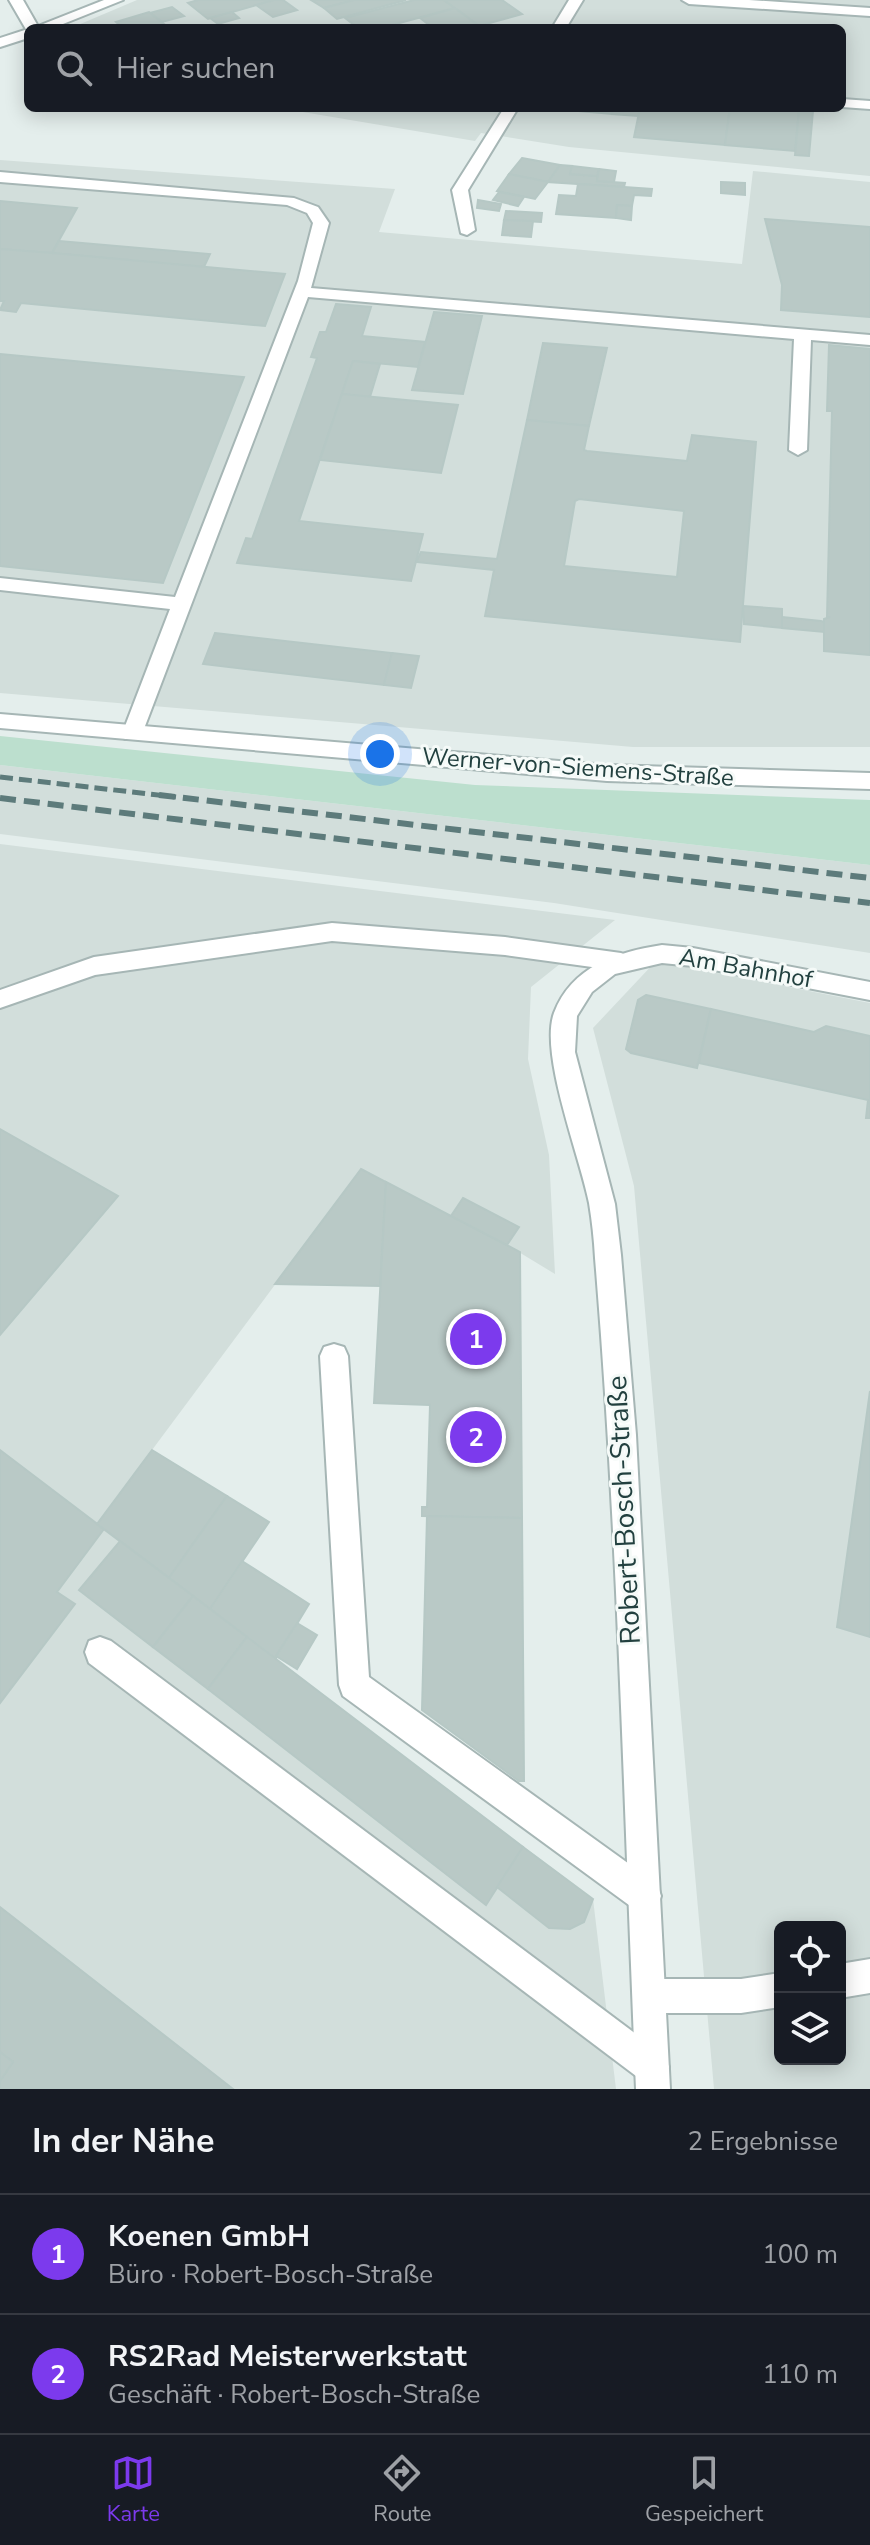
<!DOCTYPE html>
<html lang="de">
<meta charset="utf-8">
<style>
body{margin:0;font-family:"Nunito Sans",sans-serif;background:#20242c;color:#f1f3f6}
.controls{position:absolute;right:24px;bottom:24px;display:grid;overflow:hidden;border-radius:12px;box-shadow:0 4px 20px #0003}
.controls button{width:72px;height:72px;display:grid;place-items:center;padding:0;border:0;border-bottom:2px solid #363941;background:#171b24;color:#f1f3f6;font:40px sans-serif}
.you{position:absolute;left:380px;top:754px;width:28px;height:28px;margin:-20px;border:6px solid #fff;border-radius:50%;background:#1a73e8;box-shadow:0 0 0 12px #1a73e833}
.badge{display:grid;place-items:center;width:52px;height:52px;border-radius:50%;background:#7c3aed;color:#fff;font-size:26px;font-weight:700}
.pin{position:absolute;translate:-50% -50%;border:4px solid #fff;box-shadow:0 2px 8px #0006}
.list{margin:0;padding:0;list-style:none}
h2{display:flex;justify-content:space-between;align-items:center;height:104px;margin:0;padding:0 32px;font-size:34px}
h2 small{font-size:26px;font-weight:400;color:#9ea1a6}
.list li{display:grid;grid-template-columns:52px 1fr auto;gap:24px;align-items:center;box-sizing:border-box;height:120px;padding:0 32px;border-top:2px solid #363941}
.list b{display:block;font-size:30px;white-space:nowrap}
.list p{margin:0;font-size:26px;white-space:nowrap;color:#9ea1a6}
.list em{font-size:26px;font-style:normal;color:#9ea1a6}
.icon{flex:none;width:44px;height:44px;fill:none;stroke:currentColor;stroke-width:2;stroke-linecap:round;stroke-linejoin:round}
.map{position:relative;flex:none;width:870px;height:2089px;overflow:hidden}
.search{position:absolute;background:#171b24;box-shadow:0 4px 20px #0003;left:24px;right:24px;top:24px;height:88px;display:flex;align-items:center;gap:20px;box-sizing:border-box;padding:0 28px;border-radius:12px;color:#9ea1a6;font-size:30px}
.sheet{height:344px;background:#171b24}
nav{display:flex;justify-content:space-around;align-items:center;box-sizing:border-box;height:112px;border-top:2px solid #363941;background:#171b24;font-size:22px;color:#9ea1a6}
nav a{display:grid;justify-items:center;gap:4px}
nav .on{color:#7c3aed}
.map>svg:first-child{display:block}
</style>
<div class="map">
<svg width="870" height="2089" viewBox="0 0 870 2089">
<rect width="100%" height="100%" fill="#e4eeec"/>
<!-- built -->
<g fill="#d2dedb" fill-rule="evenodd">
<path d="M 137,0 L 870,0 L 870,176 L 569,147 L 481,133 L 475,141 L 279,108 L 842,108 L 842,28 L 82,28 L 78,25 Z"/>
<path d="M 0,160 L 395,189 L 379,232 L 742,264 L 753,171 L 870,182 L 870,747 L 633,747 L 0,693 Z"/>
<path d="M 0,765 L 870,865 L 870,953 L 554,903 L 0,834 Z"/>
<path d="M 0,844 L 615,920 L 531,987 L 528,1059 L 549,1155 L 555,1274 L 507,1245 L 519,1227 L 463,1199 L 451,1216 L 361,1169 L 97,1524 L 593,1899 L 616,2089 L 0,2089 Z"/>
<path d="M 656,961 L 870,1003 L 870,2089 L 714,2089 L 634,1186 L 593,1028 ZM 780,1927 L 840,1927 L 840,2059 L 780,2059 Z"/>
</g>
<!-- green -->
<path fill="#bcdfce" d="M 0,736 L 475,785 L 870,800 L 870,865 L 0,765 Z"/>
<!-- building -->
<g fill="#b9c9c6" stroke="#b6c8c5" stroke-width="2" fill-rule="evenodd">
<path d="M 198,0 L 274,0 L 208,19 L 188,3 Z"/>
<path d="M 274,0 L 283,0 L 297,10 L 273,17 L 256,5 Z"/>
<path d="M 311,0 L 354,0 L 324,8 Z"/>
<path d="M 354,0 L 406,0 L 337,19 L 324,8 Z"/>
<path d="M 414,0 L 444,0 L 455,8 L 381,28 L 358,28 L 345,18 Z"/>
<path d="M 444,0 L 502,0 L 522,14 L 479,26 Z"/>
<path d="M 172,7 L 184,16 L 162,22 L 150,13 Z"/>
<path d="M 455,8 L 479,26 L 433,28 L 420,18 Z"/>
<path d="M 149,12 L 169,28 L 123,28 L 116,22 Z"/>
<path d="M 232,12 L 239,18 L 218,24 L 210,18 Z"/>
<path d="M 579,108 L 613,108 L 612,114 L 579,111 Z"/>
<path d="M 613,108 L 640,108 L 638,116 L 612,114 Z"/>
<path d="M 640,108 L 730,108 L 725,145 L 634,137 Z"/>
<path d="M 730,108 L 799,110 L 795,151 L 725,145 Z"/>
<path d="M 799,110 L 813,111 L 809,156 L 795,155 Z"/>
<path d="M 522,158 L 560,165 L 548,182 L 509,174 Z"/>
<path d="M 560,165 L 572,166 L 570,174 L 597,176 L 597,181 L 625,183 L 624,187 L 548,182 Z"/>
<path d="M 572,166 L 599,169 L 597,176 L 570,174 Z"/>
<path d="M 599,169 L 616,171 L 614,182 L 597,181 Z"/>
<path d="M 509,174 L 548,182 L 535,199 L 497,191 Z"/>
<path d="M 721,182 L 745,183 L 745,195 L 721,193 Z"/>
<path d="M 578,184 L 624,187 L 652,189 L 651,196 L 634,195 L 632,206 L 617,205 L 616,218 L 556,214 L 559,195 L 576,196 Z"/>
<path d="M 499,192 L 524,197 L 518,206 L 493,200 Z"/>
<path d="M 478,200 L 501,204 L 499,211 L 477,208 Z"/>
<path d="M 0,201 L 77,208 L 52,253 L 0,249 Z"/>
<path d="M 617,205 L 632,206 L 631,220 L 616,218 Z"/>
<path d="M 506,211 L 542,213 L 541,222 L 504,220 Z"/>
<path d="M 765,219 L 870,227 L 870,317 L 781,310 L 782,285 Z"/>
<path d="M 504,220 L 533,221 L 531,237 L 502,235 Z"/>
<path d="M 59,241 L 210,254 L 204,267 L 52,253 Z"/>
<path d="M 0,249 L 52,253 L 285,274 L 265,326 L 21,303 L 16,312 L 0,310 L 4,301 L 0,301 Z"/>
<path d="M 336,304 L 371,307 L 362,336 L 425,342 L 418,367 L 353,361 L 299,521 L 423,534 L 411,581 L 237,563 L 246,538 L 252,539 L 317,358 L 311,357 L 320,332 L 326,332 Z"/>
<path d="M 434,312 L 482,316 L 463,394 L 412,390 Z"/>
<path d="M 543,343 L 607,348 L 589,426 L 527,420 Z"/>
<path d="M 829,345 L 870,349 L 870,655 L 824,651 L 824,619 L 830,617 L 827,617 L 832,411 L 827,411 Z"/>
<path d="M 0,354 L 244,377 L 163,583 L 0,566 Z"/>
<path d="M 353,361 L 380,364 L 370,397 L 342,394 Z"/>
<path d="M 342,394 L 458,405 L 441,473 L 320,460 Z"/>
<path d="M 527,420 L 589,426 L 584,450 L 587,451 L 687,461 L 692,435 L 756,442 L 740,642 L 485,616 L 494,570 L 416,562 L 421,552 L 497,559 ZM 579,499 L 684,511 L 677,577 L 564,566 L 575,501 Z"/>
<path d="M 743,606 L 782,609 L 782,628 L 744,624 Z"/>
<path d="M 782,617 L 821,621 L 824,622 L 824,632 L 782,628 Z"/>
<path d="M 215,633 L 392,653 L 384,685 L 203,664 Z"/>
<path d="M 392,653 L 419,656 L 411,688 L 384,685 Z"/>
<path d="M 646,995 L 711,1009 L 697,1068 L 631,1053 L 626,1049 L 638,1000 Z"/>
<path d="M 711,1009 L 814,1032 L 826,1026 L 870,1036 L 870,1118 L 866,1118 L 868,1100 L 699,1063 Z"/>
<path d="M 0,1129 L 118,1196 L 0,1335 Z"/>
<path d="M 361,1169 L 386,1182 L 380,1286 L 275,1284 Z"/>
<path d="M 386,1182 L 520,1252 L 522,1518 L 422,1516 L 422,1507 L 427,1507 L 430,1405 L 374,1403 Z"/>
<path d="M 463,1198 L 519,1227 L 507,1245 L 451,1216 Z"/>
<path d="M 870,1391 L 870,1637 L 837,1627 Z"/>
<path d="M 0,1450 L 104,1529 L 57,1592 L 75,1604 L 0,1703 Z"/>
<path d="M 152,1450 L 227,1496 L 169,1578 L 97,1524 Z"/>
<path d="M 227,1496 L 269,1522 L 210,1609 L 169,1578 Z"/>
<path d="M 427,1516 L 522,1518 L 524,1781 L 519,1781 L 422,1710 Z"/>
<path d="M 120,1541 L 193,1596 L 153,1647 L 79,1590 Z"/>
<path d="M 242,1561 L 309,1604 L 275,1660 L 210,1609 Z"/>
<path d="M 193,1596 L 247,1637 L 208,1689 L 153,1647 Z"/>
<path d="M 297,1623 L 317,1635 L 297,1669 L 276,1656 Z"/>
<path d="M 247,1637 L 523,1847 L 486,1905 L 208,1689 Z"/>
<path d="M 523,1847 L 593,1899 L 584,1922 L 570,1929 L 549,1928 L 497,1887 Z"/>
<path d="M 0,1907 L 233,2089 L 0,2089 L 0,2081 L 13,2062 L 0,2052 Z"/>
<path d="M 0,2052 L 13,2062 L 0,2081 Z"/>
</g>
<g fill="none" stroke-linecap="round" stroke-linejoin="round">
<!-- service casing -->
<g stroke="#a6b6b5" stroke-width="4">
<g id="service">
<path d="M 9,0 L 23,0 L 39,28 L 28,28 L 27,31 Z"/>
<path d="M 842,99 L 870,101 L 870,109 L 842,107 Z"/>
<path d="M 0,172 L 294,198 L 318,207 L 329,223 L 311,288 L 870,335 L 870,345 L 811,340 L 807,450 L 798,455 L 789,450 L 794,339 L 308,297 L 142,734 L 139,739 L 125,739 L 122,734 L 170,609 L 0,590 L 0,578 L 175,597 L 298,281 L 313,223 L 307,213 L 287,205 L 0,182 Z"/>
<path d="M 332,923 L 505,937 L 621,953 L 629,956 L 633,962 L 629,968 L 621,971 L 505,955 L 332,941 L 95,975 L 0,1008 L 0,990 L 94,957 Z"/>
<path d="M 334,1344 L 344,1347 L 348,1356 L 369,1677 L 657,1884 L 661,1896 L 657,1908 L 645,1912 L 633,1908 L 343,1696 L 339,1685 L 320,1356 L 324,1347 Z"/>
<path d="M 100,1637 L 111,1641 L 664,2055 L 669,2067 L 664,2079 L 652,2084 L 640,2079 L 89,1663 L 85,1652 L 89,1641 Z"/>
<path d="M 870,1959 L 870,1993 L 840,1998 L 840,1964 Z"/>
<path d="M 780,1973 L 780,2007 L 741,2013 L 650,2013 L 638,2008 L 633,1996 L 638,1984 L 650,1979 L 741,1979 Z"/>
</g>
</g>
<!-- minor casing -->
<g stroke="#a6b6b5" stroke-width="4">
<g id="minor">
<path d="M 104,0 L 123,0 L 53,28 L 33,28 Z"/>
<path d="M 569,0 L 583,0 L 566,28 L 552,28 Z"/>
<path d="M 682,0 L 749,0 L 870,8 L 870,16 L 689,4 Z"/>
<path d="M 28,29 L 28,38 L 0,47 L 0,38 Z"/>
<path d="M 504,108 L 518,108 L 468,190 L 475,230 L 467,235 L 461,233 L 452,190 Z"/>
<path d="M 0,714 L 607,765 L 870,773 L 870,789 L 607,781 L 0,728 Z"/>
<path d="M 662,945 L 693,948 L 870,982 L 870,1000 L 693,966 L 662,963 L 615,974 L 592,992 L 577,1016 L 575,1052 L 615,1204 L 621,1255 L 636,1435 L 670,2089 L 636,2089 C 624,1812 618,1534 595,1258 C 594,1240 592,1221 589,1203 C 580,1157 539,1054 554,1013 C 572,966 617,952 662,945 Z"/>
</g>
</g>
<!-- service -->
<use href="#service" fill="#fff" fill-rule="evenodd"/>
<!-- minor -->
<use href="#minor" fill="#fff" fill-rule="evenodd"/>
<!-- rail-far1 -->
<path stroke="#5d7b7b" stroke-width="5" stroke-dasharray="13 6" stroke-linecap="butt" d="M 0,777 L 176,797"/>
<!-- rail -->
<g stroke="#5d7b7b" stroke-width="6" stroke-dasharray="16 8" stroke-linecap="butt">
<path d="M 159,795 L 870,878"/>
<path d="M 0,798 L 870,903"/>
</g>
</g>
<g text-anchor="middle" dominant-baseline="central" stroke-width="6" stroke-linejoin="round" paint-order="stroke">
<!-- street labels -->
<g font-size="24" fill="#22403f" stroke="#f5faf8">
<text transform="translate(578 767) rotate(4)">Werner-von-Siemens-Straße</text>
<text transform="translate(746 968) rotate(10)">Am Bahnhof</text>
</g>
<!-- near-street labels -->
<g font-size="28" fill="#22403f" stroke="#f5faf8">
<text transform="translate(624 1510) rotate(-93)">Robert-Bosch-Straße</text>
</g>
</g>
</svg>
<div class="controls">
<button><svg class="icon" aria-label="locate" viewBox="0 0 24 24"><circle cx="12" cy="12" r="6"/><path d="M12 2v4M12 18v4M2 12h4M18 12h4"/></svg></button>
<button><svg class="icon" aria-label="layers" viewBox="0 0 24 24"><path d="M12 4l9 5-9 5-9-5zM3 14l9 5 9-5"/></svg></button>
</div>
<div class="you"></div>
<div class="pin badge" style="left:476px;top:1339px">1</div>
<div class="pin badge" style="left:476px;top:1437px">2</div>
<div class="search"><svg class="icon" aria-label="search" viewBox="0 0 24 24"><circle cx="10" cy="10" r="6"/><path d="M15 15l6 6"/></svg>Hier suchen</div>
</div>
<section class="sheet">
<h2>In der Nähe<small>2 Ergebnisse</small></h2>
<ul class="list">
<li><span class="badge">1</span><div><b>Koenen GmbH</b><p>Büro · Robert-Bosch-Straße</p></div><em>100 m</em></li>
<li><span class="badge">2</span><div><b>RS2Rad Meisterwerkstatt</b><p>Geschäft · Robert-Bosch-Straße</p></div><em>110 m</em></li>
</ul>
</section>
<nav>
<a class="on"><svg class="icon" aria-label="map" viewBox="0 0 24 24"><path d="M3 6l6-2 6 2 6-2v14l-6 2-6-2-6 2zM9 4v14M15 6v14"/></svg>Karte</a>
<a><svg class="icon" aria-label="directions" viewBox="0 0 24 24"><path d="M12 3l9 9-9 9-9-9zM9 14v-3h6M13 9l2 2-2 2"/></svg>Route</a>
<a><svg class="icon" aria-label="saved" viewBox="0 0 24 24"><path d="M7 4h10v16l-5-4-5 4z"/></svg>Gespeichert</a>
</nav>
